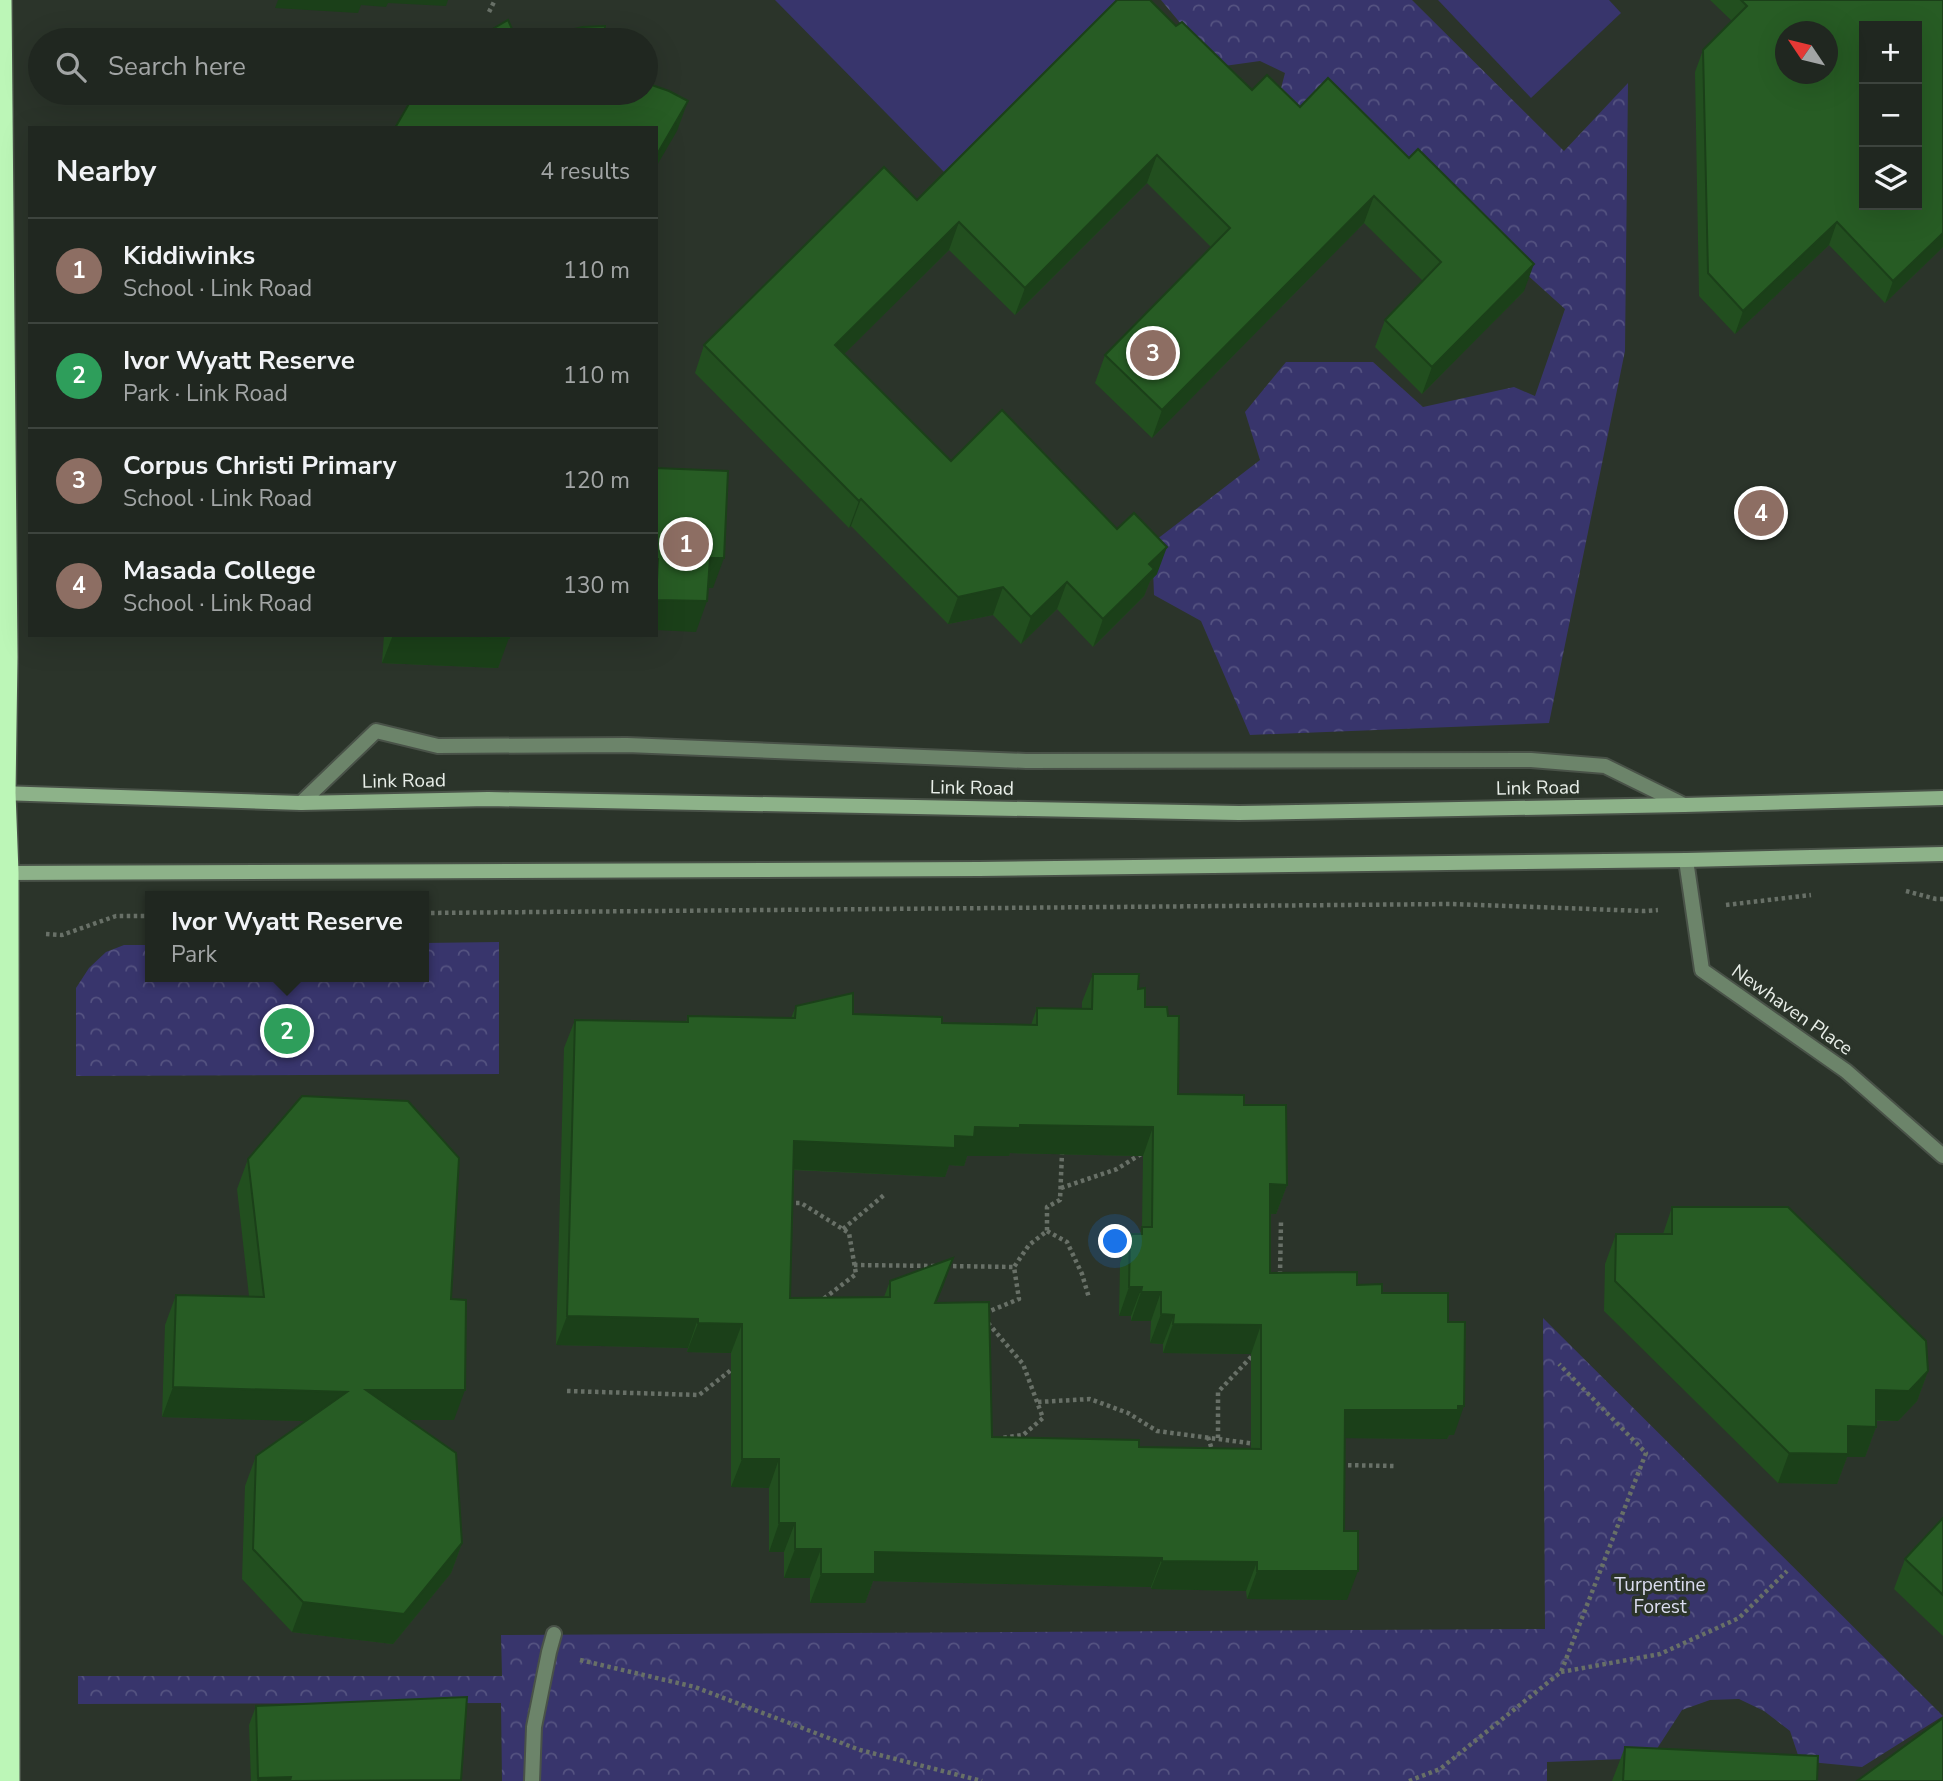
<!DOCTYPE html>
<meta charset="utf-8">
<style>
body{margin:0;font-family:"Nunito Sans",sans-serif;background:#2d332d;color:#f1f3f6}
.controls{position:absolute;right:21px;top:21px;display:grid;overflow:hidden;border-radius:0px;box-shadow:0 7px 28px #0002}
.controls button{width:63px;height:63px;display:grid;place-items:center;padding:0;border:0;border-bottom:2px solid #3d443e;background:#202720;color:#f1f3f6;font:35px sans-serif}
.compass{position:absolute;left:1775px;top:21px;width:63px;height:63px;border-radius:50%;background:#202720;box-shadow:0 7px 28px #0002;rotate:305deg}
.you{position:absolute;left:1116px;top:1242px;width:24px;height:24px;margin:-18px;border:5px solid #fff;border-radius:50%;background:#1a73e8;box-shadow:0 0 0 10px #1a73e833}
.badge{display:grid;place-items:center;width:46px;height:46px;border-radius:50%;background:#d93025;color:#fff;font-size:23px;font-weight:700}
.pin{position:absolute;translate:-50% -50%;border:4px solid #fff;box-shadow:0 2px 7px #0006}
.popup{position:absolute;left:145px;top:891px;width:284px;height:91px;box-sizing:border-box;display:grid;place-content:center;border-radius:0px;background:#202720;filter:drop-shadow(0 2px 5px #0005);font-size:23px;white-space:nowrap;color:#a2a5a5}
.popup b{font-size:26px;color:#f1f3f6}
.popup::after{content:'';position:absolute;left:50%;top:100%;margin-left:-14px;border:14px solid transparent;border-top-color:#202720}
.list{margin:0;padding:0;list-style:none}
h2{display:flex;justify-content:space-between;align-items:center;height:91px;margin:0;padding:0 28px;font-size:30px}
h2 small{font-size:23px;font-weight:400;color:#a2a5a5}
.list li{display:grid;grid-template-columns:46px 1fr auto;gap:21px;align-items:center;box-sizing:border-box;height:105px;padding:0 28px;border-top:2px solid #3d443e}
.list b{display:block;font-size:26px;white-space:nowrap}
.list p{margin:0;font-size:23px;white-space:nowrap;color:#a2a5a5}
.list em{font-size:23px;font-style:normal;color:#a2a5a5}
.icon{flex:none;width:38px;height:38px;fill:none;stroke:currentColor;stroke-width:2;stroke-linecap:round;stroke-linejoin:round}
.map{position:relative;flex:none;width:1943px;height:1781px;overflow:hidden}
.search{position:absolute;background:#202720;box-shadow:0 7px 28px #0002;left:28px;top:28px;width:630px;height:77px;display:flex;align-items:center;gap:18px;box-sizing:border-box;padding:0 24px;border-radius:38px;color:#a2a5a5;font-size:26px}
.panel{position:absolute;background:#202720;box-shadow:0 7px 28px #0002;left:28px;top:126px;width:630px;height:511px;border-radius:0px}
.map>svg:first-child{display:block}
</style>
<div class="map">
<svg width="1943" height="1781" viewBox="0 0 1943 1781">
<defs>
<pattern id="forest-crowns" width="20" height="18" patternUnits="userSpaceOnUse" patternTransform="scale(1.75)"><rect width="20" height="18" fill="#38356c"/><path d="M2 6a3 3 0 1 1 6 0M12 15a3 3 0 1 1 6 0" fill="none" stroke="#555381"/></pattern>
</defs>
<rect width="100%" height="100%" fill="#2b342a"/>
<!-- grass -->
<g fill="#38356c">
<path d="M 775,0 L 1123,0 L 946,174 Z"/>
<path d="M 1438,0 L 1609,0 L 1621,13 L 1531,98 Z"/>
</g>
<!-- forest -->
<g fill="url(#forest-crowns)">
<path d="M 1161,0 L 1412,0 L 1564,151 L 1628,83 L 1625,351 L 1549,723 L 1250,735 L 1201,621 L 1154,595 L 1152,543 L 1260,460 L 1245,412 L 1286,362 L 1373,362 L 1423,407 L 1514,387 L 1535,396 L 1565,309 L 1326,93 L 1291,112 L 1279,96 L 1285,73 L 1260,61 L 1217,67 Z"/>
<path d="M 499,942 L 499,1074 L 76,1076 L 76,988 L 89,968 L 106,952 L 124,945 L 150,945 L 150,977 L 424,977 L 424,943 Z"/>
<path d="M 1543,1318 L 1943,1716 L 1862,1767 L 1800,1761 L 1790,1731 L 1764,1711 L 1739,1699 L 1710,1700 L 1682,1710 L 1651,1758 L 1547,1762 L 1547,1781 L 502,1781 L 501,1703 L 78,1704 L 78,1676 L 502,1676 L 501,1635 L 1545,1629 Z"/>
</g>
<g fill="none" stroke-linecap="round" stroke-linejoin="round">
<!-- lane casing -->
<g stroke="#495248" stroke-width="18">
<g id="lane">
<path d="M 301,803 L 376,731 L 438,746 L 627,745 L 1026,761 L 1531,760 L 1605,766 L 1684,805"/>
<path d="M 532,1781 L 534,1727 L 549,1652 L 554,1634"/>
</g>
</g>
<!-- street casing -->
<g stroke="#495248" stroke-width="18">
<path id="street" d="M 1686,860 L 1702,970 L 1846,1071 L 1943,1156"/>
</g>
<!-- secondary casing -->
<g stroke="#495248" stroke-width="18">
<g id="secondary">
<path d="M 0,793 L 301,803 L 488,799 L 1239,813 L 1684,805 L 1943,798"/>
<path d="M 2,873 L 979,869 L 1686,860 L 1943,854"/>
</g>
</g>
<!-- highway casing -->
<g stroke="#495248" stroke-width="24">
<path id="highway" d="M 1,0 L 7,657 L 5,793 L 8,873 L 9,1781"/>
</g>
<!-- path -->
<g stroke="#687067" stroke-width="4.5" stroke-dasharray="3.5 3.5" stroke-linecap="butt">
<path d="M 489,12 L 495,0"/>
<path d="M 1906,891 L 1936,899 L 1943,899"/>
<path d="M 1726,905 L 1811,895"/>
<path d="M 424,913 L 1453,904 L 1644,911 L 1658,910"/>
<path d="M 46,934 L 62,935 L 116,916 L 150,916"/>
<path d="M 1061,1188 L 1117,1169 L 1141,1154"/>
<path d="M 789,1203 L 801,1203 L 849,1233 L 856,1274 L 822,1300"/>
<path d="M 843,1229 L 884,1195"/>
<path d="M 1047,1231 L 1067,1242 L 1082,1274 L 1089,1298"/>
<path d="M 854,1265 L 938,1266"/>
<path d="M 946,1266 L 1014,1267"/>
<path d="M 1280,1275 L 1281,1222"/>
<path d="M 985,1313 L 1019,1299 L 1014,1267 L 1029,1245 L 1047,1231 L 1047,1207 L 1060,1200 L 1062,1153"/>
<path d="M 988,1323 L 1023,1364 L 1043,1418 L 1023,1435 L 1002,1438"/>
<path d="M 567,1391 L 699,1395 L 735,1367"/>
<path d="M 1038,1402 L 1090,1399 L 1128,1413 L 1157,1431 L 1256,1444"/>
<path d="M 1208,1437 L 1213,1453"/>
<path d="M 1218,1438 L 1218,1392 L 1253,1355"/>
<path d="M 1341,1465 L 1394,1466"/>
<path d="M 580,1660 L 695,1687 L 860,1750 L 982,1781"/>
<path d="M 1561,1672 L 1660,1654 L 1739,1618 L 1787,1571"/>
<path d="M 1409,1781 L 1440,1769 L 1561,1672 L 1646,1453 L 1559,1364"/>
</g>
<!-- lane -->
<use href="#lane" stroke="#6c846a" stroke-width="14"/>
<!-- street -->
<use href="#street" stroke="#6c846a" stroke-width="14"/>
<!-- secondary -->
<use href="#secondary" stroke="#8db289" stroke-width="14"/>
<!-- highway -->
<use href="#highway" stroke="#bcf6b7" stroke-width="21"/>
</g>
<!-- wall -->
<g fill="#224f1f" fill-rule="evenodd">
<path d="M 1710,0 L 1943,0 L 1943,247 L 1885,303 L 1829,245 L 1735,334 L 1699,296 L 1695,72 L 1703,50 L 1732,21 Z"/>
<path d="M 1176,26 L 1252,90 L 1300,107 L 1524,291 L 1422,394 L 1375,347 L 1385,320 L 1423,281 L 1364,223 L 1152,438 L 1095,383 L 1105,355 L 1211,247 L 1147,183 L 1015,315 L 949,250 L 844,354 L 951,461 L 1157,574 L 1150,581 L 1144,596 L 1093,647 L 1057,609 L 1021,644 L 993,615 L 948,624 L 851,526 L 849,528 L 695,373 L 704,345 Z"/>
<path d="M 384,635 L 509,635 L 498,668 L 382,663 Z"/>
<path d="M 1093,974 L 1138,989 L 1145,1007 L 1168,1016 L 1178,1094 L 1244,1105 L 1287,1185 L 1276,1214 L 1270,1214 L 1270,1273 L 1357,1285 L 1382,1293 L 1448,1322 L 1454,1435 L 1449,1435 L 1447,1439 L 1345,1438 L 1344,1531 L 1347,1600 L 1247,1599 L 1246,1591 L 1151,1589 L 1151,1587 L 873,1581 L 865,1603 L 810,1603 L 810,1578 L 784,1578 L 784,1552 L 769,1552 L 769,1488 L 731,1487 L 731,1353 L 687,1352 L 688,1348 L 556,1345 L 564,1048 L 575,1020 L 686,1022 L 688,1016 L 791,1018 L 796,1006 L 853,1014 L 942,1023 L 1031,1025 L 1037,1008 L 1082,1009 L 1082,1002 ZM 1010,1153 L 1143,1156 L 1142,1228 L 1140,1234 L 1130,1234 L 1120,1263 L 1119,1316 L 1131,1316 L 1131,1321 L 1151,1321 L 1150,1343 L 1163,1344 L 1163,1353 L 1251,1354 L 1251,1449 L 1139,1447 L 992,1437 L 936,1303 L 953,1258 L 890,1281 L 884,1297 L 790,1298 L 793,1170 L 945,1177 L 949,1165 L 964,1166 L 967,1156 L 1009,1156 Z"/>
<path d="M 248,1159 L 451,1299 L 454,1420 L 410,1420 L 462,1543 L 451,1573 L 393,1644 L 292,1632 L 242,1579 L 245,1486 L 256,1456 L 306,1421 L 162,1417 L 165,1325 L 176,1295 L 249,1296 L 237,1189 Z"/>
<path d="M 1672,1207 L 1928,1371 L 1917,1401 L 1898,1421 L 1876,1421 L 1876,1427 L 1865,1457 L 1847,1457 L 1837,1484 L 1778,1483 L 1604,1311 L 1605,1264 L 1616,1234 L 1663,1234 Z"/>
<path d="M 1943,1518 L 1943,1636 L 1894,1589 L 1905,1559 Z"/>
<path d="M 256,1706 L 461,1781 L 251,1781 L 249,1725 Z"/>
<path d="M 1625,1747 L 1817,1781 L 1612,1781 Z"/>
</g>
<!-- shaded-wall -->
<g fill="#1b4019">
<path d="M 278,0 L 448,0 L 446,6 L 388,3 L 386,7 L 361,5 L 358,13 L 275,8 Z"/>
<path d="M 688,101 L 677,131 L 656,167 L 656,156 Z"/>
<path d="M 1157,155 L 1147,183 L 1015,315 L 1025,288 Z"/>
<path d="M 1374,196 L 1364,223 L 1152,438 L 1162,410 Z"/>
<path d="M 959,222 L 949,250 L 825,373 L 835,345 Z"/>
<path d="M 1837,222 L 1829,245 L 1735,334 L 1743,311 Z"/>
<path d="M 1943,233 L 1943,247 L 1885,303 L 1893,281 Z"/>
<path d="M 1534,264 L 1524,291 L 1422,394 L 1432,367 Z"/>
<path d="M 861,499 L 851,526 L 849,528 L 859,501 Z"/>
<path d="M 1167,547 L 1157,574 L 1150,581 L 1144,596 L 1093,647 L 1103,619 L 1149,564 Z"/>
<path d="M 710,558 L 724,558 L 713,588 L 699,588 Z"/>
<path d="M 1067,582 L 1057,609 L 1021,644 L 1031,617 Z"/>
<path d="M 1003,587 L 993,615 L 948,624 L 958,597 Z"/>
<path d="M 656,600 L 707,601 L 696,632 L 656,630 Z"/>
<path d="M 393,635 L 448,635 L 509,638 L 498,668 L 382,663 Z"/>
<path d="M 1020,1125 L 1153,1127 L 1143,1156 L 1010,1153 L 1009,1156 L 967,1156 L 964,1166 L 949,1165 L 945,1177 L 784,1169 L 794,1141 L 955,1136 L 975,1127 Z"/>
<path d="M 1270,1184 L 1287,1185 L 1276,1214 L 1260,1213 Z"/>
<path d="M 953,1258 L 943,1287 L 924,1332 L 935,1303 Z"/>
<path d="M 1129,1287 L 1142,1287 L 1131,1316 L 1119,1316 Z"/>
<path d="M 1141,1292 L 1161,1292 L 1151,1321 L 1131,1321 Z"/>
<path d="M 1161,1314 L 1174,1315 L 1163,1344 L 1150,1343 Z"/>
<path d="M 567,1316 L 698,1319 L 688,1348 L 556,1345 Z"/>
<path d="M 698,1323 L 742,1324 L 731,1353 L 687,1352 Z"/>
<path d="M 1173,1324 L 1261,1325 L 1251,1354 L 1163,1353 Z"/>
<path d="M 1928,1371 L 1917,1401 L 1898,1421 L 1865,1420 L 1876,1390 Z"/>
<path d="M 173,1387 L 347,1392 L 336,1422 L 162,1417 Z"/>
<path d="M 366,1390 L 465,1390 L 454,1420 L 355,1420 Z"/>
<path d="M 1464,1406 L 1454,1435 L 1449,1435 L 1447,1439 L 1335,1438 L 1345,1410 Z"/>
<path d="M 1848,1426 L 1876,1427 L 1865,1457 L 1847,1457 L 1837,1484 L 1778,1483 L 1789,1453 Z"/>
<path d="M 742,1459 L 779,1459 L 769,1488 L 731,1487 Z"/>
<path d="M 779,1523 L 795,1523 L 784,1552 L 769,1552 Z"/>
<path d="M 462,1543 L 451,1573 L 393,1644 L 292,1632 L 303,1602 Z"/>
<path d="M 795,1549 L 821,1549 L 810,1578 L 784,1578 Z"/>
<path d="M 875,1552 L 1162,1558 L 1151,1587 L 873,1581 L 865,1603 L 810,1603 L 821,1574 Z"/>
<path d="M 1162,1561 L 1257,1562 L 1246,1591 L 1151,1589 Z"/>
<path d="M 1257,1571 L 1358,1571 L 1347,1600 L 1247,1599 Z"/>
<path d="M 291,1777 L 289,1781 L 257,1781 L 258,1778 Z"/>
</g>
<!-- building -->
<g fill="#275c24" stroke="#1b4019" stroke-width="2" fill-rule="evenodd">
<path d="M 1117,0 L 1150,0 L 1176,26 L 1182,22 L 1252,90 L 1267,75 L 1300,107 L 1328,78 L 1409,158 L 1418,149 L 1534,264 L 1432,367 L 1385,320 L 1441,262 L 1374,196 L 1162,410 L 1105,355 L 1230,228 L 1157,155 L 1025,288 L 959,222 L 835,345 L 951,461 L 1002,410 L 1117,529 L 1134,513 L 1167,547 L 1149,564 L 1154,569 L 1103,619 L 1067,582 L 1031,617 L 1003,587 L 958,597 L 861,499 L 859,501 L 704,345 L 884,167 L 917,200 Z"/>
<path d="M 1741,0 L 1943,0 L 1943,233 L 1893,281 L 1837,222 L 1743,311 L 1708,273 L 1703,50 L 1747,6 ZM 1864,26 L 1917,26 L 1917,205 L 1864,205 ZM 1786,32 L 1828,32 L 1828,74 L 1786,74 Z"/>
<path d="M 508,20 L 517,40 L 474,40 Z"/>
<path d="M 605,26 L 605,40 L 527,40 L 583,27 Z"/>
<path d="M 646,83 L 669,91 L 688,101 L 656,156 L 656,128 L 395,128 L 410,102 L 418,93 L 646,93 Z"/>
<path d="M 656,468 L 728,471 L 724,558 L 710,558 L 707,601 L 656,600 L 658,559 L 656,559 Z"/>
<path d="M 448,635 L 509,635 L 509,638 Z"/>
<path d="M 1093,974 L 1139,974 L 1138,989 L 1145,988 L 1145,1007 L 1167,1007 L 1168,1016 L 1179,1016 L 1178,1094 L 1244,1095 L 1244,1105 L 1286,1105 L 1287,1185 L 1270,1184 L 1270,1273 L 1357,1272 L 1357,1285 L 1382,1284 L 1382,1293 L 1448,1293 L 1448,1322 L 1465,1322 L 1464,1406 L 1458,1406 L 1458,1410 L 1345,1410 L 1344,1531 L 1358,1531 L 1358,1571 L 1257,1571 L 1257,1562 L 1162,1561 L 1162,1558 L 875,1552 L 875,1574 L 821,1574 L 821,1549 L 795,1549 L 795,1523 L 779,1523 L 779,1459 L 742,1459 L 742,1324 L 698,1323 L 698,1319 L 567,1316 L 575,1020 L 688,1022 L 688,1016 L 795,1018 L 796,1006 L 853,993 L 853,1014 L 942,1017 L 942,1023 L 1037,1025 L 1037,1008 L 1092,1009 ZM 1020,1125 L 1153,1127 L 1152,1227 L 1142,1227 L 1142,1234 L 1130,1234 L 1129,1287 L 1142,1287 L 1141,1292 L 1161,1292 L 1161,1314 L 1174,1315 L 1173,1324 L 1261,1325 L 1261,1449 L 1139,1447 L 1139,1440 L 992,1437 L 989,1302 L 935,1303 L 953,1258 L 890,1281 L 890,1297 L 790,1298 L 794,1141 L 955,1148 L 955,1136 L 974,1137 L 975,1127 L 1020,1128 Z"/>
<path d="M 302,1096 L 408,1101 L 459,1158 L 451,1299 L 466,1300 L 465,1390 L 366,1390 L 456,1453 L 462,1543 L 404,1614 L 303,1602 L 253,1549 L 256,1456 L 347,1392 L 173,1387 L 176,1295 L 264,1297 L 248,1159 Z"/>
<path d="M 1672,1207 L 1788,1207 L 1926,1341 L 1928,1371 L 1909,1391 L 1876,1390 L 1876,1427 L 1848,1426 L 1848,1454 L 1789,1453 L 1615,1281 L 1616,1234 L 1672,1234 Z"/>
<path d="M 1943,1518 L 1943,1595 L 1905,1559 Z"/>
<path d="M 467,1697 L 461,1780 L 290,1781 L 291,1777 L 258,1778 L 256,1706 Z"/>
<path d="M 1943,1718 L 1943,1781 L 1857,1781 Z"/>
<path d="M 1625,1747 L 1818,1756 L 1817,1781 L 1623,1781 Z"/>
</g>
<g text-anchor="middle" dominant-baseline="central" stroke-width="7" stroke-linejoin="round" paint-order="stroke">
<!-- street labels -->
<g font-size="19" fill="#e8eee8" stroke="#2b342a">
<text transform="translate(404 781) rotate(-1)">Link Road</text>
<text transform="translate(972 788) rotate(1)">Link Road</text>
<text transform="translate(1538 788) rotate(-1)">Link Road</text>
<text transform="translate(1792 1010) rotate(35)">Newhaven Place</text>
</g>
<!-- park labels -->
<g font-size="19" fill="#dbdcf0" stroke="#2b342a">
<text x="1660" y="1585">Turpentine<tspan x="1660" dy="22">Forest</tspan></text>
</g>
</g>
</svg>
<div class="controls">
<button>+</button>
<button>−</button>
<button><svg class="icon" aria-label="layers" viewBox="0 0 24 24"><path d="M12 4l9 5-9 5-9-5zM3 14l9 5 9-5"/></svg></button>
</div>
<svg class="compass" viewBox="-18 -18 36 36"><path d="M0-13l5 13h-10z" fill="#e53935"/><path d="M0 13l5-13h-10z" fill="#a2a5a5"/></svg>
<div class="you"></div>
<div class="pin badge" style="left:686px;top:544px;background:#8d6e63">1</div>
<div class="pin badge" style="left:287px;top:1031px;background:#2e9e5b">2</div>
<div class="popup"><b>Ivor Wyatt Reserve</b>Park</div>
<div class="pin badge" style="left:1153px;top:353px;background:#8d6e63">3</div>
<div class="pin badge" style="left:1761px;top:513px;background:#8d6e63">4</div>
<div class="search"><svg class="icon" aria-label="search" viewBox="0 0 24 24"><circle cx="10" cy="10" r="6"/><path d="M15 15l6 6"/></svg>Search here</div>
<section class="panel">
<h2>Nearby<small>4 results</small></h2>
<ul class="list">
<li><span class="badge" style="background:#8d6e63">1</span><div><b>Kiddiwinks</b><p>School · Link Road</p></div><em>110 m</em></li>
<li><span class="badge" style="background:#2e9e5b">2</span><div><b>Ivor Wyatt Reserve</b><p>Park · Link Road</p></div><em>110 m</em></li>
<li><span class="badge" style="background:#8d6e63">3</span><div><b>Corpus Christi Primary</b><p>School · Link Road</p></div><em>120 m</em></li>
<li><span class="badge" style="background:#8d6e63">4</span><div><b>Masada College</b><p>School · Link Road</p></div><em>130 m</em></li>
</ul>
</section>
</div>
